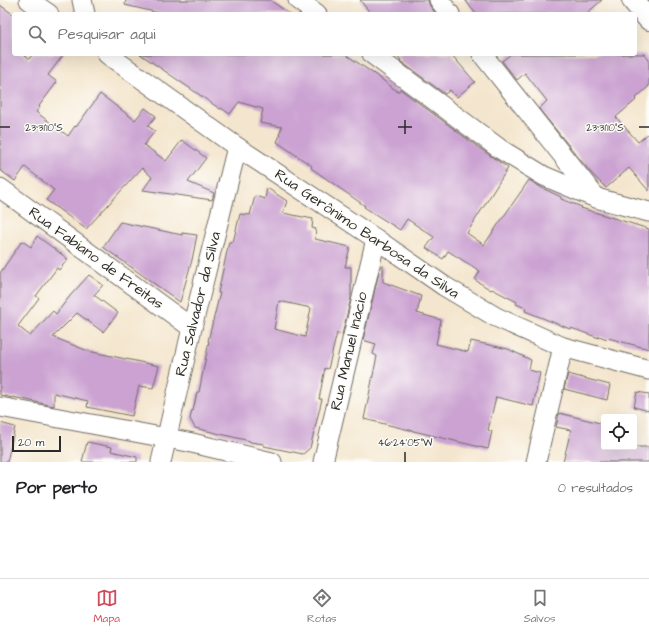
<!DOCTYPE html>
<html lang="pt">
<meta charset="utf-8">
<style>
body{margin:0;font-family:"Architects Daughter",sans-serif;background:#f6f6f6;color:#202124}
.controls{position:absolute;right:12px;bottom:12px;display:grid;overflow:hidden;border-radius:4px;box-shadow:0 4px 16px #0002}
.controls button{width:36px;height:36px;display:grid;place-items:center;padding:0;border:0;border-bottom:1px solid #e0e0e0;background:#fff;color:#202124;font:20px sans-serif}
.scale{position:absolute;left:12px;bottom:10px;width:49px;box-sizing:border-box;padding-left:4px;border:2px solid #2b2b2b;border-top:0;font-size:11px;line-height:14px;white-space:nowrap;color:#2b2b2b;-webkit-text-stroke:3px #fdfcf7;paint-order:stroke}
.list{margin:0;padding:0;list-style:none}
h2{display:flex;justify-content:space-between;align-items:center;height:52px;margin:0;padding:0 16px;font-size:17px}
h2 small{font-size:13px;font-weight:400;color:#757577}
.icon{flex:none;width:22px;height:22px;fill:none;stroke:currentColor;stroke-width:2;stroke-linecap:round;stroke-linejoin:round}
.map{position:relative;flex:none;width:649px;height:462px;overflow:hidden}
.search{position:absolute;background:#fff;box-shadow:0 4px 16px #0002;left:12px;right:12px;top:12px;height:44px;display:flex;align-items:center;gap:10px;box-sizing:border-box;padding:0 14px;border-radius:4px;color:#757577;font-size:15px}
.sheet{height:116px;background:#fff}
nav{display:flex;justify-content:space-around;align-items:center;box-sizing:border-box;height:56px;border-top:1px solid #e0e0e0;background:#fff;font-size:11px;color:#757577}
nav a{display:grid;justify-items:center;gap:2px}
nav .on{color:#d1495b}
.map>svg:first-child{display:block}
</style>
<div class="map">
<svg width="649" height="462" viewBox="0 0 649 462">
<rect width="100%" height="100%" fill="#fdfcf7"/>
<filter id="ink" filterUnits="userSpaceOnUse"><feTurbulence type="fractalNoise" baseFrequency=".025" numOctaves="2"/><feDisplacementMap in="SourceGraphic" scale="8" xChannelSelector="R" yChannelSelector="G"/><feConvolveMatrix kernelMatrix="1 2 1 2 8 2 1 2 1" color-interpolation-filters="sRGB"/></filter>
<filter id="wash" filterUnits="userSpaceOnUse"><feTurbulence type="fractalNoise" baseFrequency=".012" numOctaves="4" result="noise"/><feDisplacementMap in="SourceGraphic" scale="16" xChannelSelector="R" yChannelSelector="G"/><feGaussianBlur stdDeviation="0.9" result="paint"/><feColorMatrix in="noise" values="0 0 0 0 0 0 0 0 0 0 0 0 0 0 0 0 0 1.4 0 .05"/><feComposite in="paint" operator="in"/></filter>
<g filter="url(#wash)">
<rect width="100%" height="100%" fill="#f4e6ce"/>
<g id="blocks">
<!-- building -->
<g fill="#cba2d2" fill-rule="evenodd">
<path d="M 126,0 L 270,0 L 290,14 L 163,14 L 125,5 Z"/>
<path d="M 360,0 L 428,0 L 430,6 L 436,14 L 371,14 Z"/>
<path d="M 465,0 L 602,0 L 586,14 L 476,14 Z"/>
<path d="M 0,5 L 14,15 L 14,54 L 22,54 L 29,59 L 33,54 L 64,54 L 48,75 L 57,82 L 39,106 L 40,107 L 36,112 L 68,136 L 75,126 L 76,127 L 100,94 L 135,120 L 145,108 L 156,116 L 148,126 L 155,131 L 144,145 L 166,161 L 182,140 L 206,158 L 188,182 L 214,193 L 212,200 L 143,190 L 152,177 L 142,168 L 86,229 L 46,200 L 54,190 L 25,167 L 15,181 L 0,170 Z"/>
<path d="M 140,54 L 345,54 L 380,78 L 398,92 L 400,89 L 478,147 L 508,168 L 467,233 L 484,245 L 529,180 L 542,188 L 561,197 L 561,199 L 582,207 L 581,208 L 649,229 L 649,349 L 608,338 L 607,339 L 599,336 L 599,338 L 571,328 L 570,329 L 525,311 L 526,308 L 516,304 L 517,302 L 492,289 L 491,290 L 475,280 L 480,271 L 448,251 L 443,259 L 426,248 L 434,237 L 407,219 L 400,230 L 364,207 L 365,206 L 311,168 L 312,166 L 277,142 L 280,135 L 279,135 L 282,127 L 260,123 L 263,109 L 239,102 L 230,114 L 221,108 L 220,109 Z"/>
<path d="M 396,54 L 451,54 L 475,82 L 457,97 L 450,90 L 445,94 L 400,61 L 401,60 Z"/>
<path d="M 511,54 L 644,54 L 649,60 L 649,86 L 635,99 L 636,100 L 616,117 L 638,142 L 649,133 L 649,191 L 629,168 L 606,188 L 592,174 L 539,109 L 547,101 L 525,73 L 517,80 L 502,61 Z"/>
<path d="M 267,188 L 287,201 L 283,213 L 313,219 L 312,228 L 316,229 L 315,239 L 350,247 L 345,267 L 351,267 L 351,298 L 342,335 L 337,333 L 328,369 L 325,368 L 319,399 L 322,399 L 310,448 L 303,454 L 278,449 L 264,446 L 264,444 L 250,442 L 250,441 L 195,428 L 190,419 L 192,410 L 193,411 L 197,392 L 199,392 L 209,341 L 208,341 L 220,293 L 218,293 L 229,242 L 233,242 L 240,214 L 250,215 L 255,196 L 265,199 ZM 279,301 L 311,308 L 305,337 L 274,329 Z"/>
<path d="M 120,222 L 182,235 L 182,233 L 197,235 L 192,260 L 180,302 L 103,247 Z"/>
<path d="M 37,236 L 68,259 L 59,270 L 57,268 L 36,296 L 39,298 L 18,326 L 30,336 L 53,311 L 56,314 L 70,296 L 89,275 L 103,285 L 94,295 L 118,313 L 103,332 L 77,313 L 53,337 L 88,351 L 159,366 L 153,388 L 139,386 L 132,416 L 87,407 L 88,401 L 54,393 L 54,406 L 13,397 L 13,398 L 0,395 L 0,273 L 22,241 L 31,247 Z"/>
<path d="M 383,265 L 383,282 L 421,296 L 417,313 L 441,320 L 436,344 L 468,352 L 471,341 L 508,349 L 531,360 L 529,370 L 540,373 L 533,406 L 496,397 L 488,430 L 492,431 L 488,449 L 364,419 L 377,356 L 373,354 L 376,344 L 363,340 L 380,268 Z"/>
<path d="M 568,374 L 610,385 L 607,400 L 564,389 Z"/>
<path d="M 637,392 L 649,394 L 649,411 L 634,407 Z"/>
<path d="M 559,413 L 604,424 L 604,447 L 649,447 L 649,462 L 563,462 L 571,430 L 556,427 Z"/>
<path d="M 0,423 L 15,427 L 7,462 L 0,462 Z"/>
<path d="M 87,442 L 112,447 L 111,451 L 137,457 L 137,462 L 82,462 Z"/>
</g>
</g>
</g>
<g filter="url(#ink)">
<use href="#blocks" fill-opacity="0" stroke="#716c64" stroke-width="1"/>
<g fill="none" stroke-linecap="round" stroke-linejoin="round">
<!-- street casing -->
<g stroke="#716c64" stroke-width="21">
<g id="street">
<path d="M 29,0 L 49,14"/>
<path d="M 82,0 L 85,14"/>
<path d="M 298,0 L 317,14"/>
<path d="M 439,0 L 450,14"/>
<path d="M 107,54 L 237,147 L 376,239 L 444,286 L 496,317 L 563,347 L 649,370"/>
<path d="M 372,54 L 500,149 L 544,176 L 596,198 L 649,212"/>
<path d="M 482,54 L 594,195"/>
<path d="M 0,188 L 192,328"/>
<path d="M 0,407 L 188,442 L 272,462"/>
<path d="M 161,462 L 192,328 L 237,147"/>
<path d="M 323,462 L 376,239"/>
<path d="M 536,462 L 563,347"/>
</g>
</g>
<!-- primary casing -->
<g stroke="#716c64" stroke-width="24">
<path id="primary" d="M 633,0 L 649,19"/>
</g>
<!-- street -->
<use href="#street" stroke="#fff" stroke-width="19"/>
<!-- primary -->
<use href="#primary" stroke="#fff" stroke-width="22"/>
</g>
</g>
<!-- ticks -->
<path fill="none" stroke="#2b2b2b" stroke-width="1.5" d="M 405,120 L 405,134M 0,127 L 10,127M 398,127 L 412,127M 639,127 L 649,127M 405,452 L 405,462"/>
<g text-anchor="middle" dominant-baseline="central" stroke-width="3" stroke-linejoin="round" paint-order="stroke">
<!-- street labels -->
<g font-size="15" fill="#2b2b2b" stroke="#fdfcf7">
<text transform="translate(367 234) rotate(34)">Rua Gerônimo Barbosa da Silva</text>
<text transform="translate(96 258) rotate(36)">Rua Fabiano de Freitas</text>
<text transform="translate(198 304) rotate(-76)">Rua Salvador da Silva</text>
<text transform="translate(349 351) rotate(-77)">Rua Manuel Inácio</text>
</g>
</g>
<g font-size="10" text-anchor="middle" fill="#2b2b2b" stroke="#fdfcf7" stroke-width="3" stroke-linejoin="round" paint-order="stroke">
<text x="44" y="131">23°31'10"S</text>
<text x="605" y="131">23°31'10"S</text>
<text x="405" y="446">46°24'05"W</text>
</g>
</svg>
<div class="controls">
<button><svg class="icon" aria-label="locate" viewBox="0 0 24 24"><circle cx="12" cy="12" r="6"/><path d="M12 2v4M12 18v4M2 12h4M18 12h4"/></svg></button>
</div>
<div class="scale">20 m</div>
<div class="search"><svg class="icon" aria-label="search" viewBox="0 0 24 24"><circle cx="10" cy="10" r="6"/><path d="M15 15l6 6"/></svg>Pesquisar aqui</div>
</div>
<section class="sheet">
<h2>Por perto<small>0 resultados</small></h2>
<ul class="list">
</ul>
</section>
<nav>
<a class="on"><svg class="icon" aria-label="map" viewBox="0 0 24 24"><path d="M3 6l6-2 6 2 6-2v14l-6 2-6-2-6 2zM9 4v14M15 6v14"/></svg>Mapa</a>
<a><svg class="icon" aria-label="directions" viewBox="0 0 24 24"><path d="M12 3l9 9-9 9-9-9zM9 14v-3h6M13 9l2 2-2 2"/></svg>Rotas</a>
<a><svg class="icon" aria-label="saved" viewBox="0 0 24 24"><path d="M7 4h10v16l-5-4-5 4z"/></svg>Salvos</a>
</nav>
